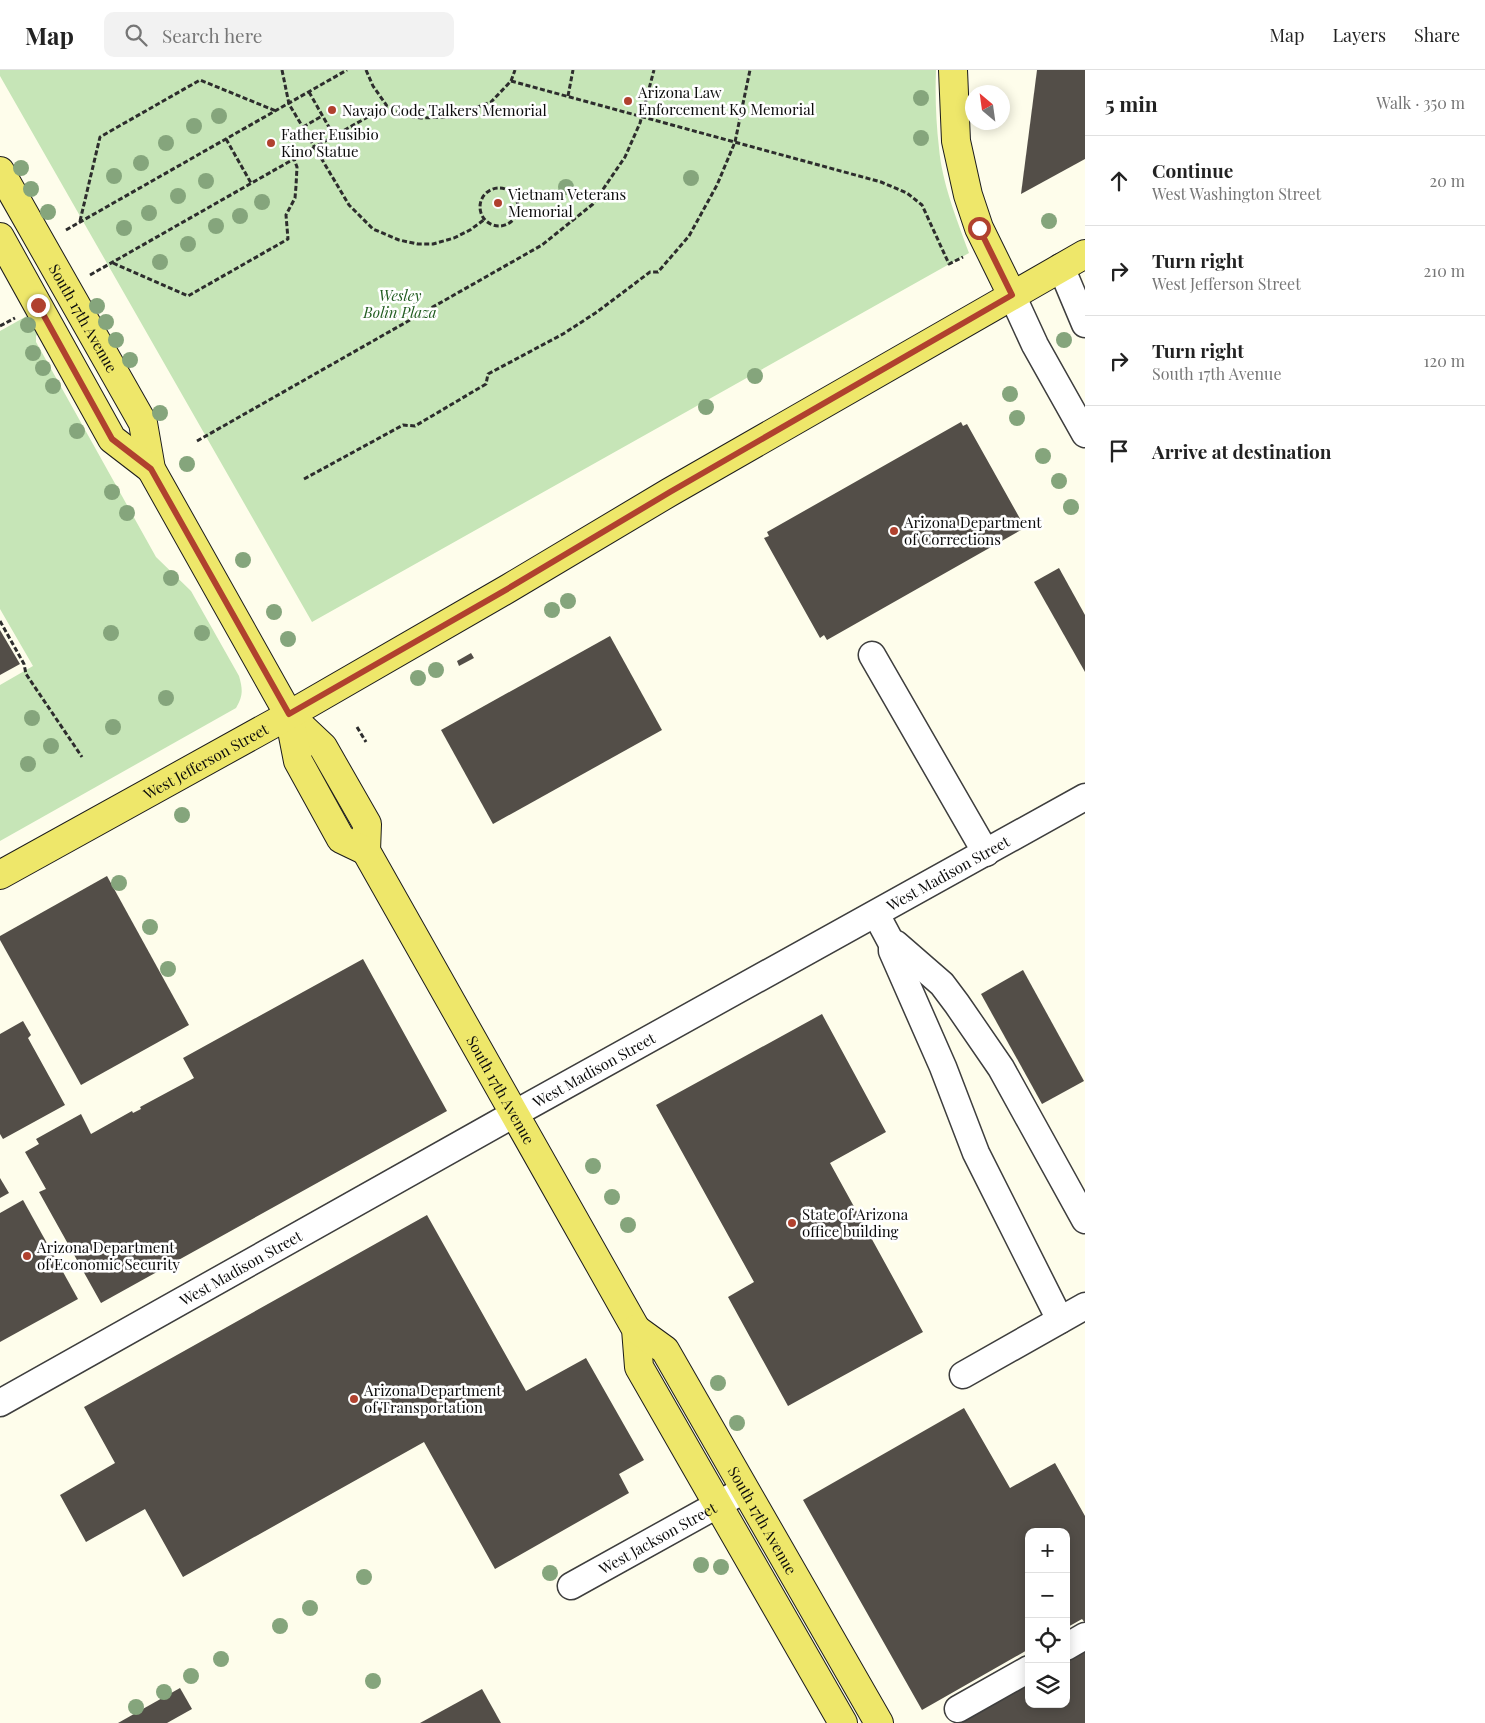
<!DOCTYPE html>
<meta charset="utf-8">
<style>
body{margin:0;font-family:"Playfair Display",serif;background:#f2f2f2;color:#222}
.controls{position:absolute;right:15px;bottom:15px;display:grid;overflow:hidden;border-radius:10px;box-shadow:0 2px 12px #0003}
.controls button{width:45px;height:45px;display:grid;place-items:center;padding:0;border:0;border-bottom:1px solid #e0e0e0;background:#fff;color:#222;font:25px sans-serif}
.compass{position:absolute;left:965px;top:15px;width:45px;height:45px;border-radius:50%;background:#fff;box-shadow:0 2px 12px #0003;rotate:331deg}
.stop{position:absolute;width:15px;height:15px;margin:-11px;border:4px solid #b0412e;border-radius:50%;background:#fff}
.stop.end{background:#b0412e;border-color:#fff;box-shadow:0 1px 5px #0008}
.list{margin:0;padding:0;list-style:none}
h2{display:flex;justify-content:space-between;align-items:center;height:65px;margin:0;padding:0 20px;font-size:21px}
h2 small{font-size:16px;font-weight:400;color:#767676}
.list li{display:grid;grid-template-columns:32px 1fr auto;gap:15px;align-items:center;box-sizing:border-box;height:90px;padding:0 20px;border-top:1px solid #e0e0e0}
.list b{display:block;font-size:19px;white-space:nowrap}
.list p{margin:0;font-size:16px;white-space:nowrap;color:#767676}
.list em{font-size:16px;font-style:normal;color:#767676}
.icon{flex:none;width:28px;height:28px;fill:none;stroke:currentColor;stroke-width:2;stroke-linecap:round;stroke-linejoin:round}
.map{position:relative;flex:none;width:1085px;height:1653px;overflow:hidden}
header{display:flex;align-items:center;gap:30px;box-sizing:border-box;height:70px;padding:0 25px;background:#fff;border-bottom:1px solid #e0e0e0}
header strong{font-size:24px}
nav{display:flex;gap:28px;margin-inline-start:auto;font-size:18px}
.search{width:350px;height:45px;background:#f2f2f2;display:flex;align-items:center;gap:12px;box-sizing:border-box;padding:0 18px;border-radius:10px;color:#767676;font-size:19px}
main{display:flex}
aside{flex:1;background:#fff}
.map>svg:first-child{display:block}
</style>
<header>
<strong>Map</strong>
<div class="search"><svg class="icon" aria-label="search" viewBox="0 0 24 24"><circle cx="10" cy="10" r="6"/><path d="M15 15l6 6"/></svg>Search here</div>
<nav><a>Map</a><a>Layers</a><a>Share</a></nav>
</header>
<main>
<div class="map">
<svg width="1085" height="1653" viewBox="0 0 1085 1653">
<rect width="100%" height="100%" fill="#fefdeb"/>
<!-- green -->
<g fill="#c6e5b7">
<path d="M 0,0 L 936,0 C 935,26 936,52 939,78 C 942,113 957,150 969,183 L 312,552 L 0,6 Z"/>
<path d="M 34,242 L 41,260 L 36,266 L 36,272 L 156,487 L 191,521 L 239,606 C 243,620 243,626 236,638 L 0,771 L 0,615 L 33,596 L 0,539 L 0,261 Z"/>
</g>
<!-- building -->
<g fill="#534e48">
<path d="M 1037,0 L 1085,0 L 1085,89 L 1021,124 Z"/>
<path d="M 961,352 L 963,356 L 967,354 L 1023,454 L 1019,456 L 1021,460 L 827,570 L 824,565 L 820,568 L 764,468 L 769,466 L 767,462 Z"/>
<path d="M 1059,498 L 1085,545 L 1085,602 L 1034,512 Z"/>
<path d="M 0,560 L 20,594 L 0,605 Z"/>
<path d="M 610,566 L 662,660 L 493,754 L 441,660 Z"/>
<path d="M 471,583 L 474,588 L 459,596 L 457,591 Z"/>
<path d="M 107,806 L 189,955 L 81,1015 L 0,870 L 0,866 Z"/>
<path d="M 363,889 L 447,1041 L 101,1233 L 39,1122 L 46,1119 L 25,1082 L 39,1074 L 36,1069 L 81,1044 L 91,1064 L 132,1041 L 133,1043 L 141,1039 L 140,1037 L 194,1008 L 183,988 Z"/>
<path d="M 1023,900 L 1084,1011 L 1042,1034 L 981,924 Z"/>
<path d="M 822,944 L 886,1062 L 830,1093 L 923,1262 L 788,1336 L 728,1227 L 754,1212 L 656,1035 Z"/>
<path d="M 23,951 L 31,965 L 28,968 L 65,1035 L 3,1069 L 0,1064 L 0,964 Z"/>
<path d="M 0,1108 L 9,1123 L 0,1128 Z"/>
<path d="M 23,1130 L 78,1229 L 0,1272 L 0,1143 Z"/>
<path d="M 427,1145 L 526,1321 L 586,1288 L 644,1390 L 619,1404 L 629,1423 L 495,1499 L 424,1372 L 183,1507 L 145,1439 L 86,1472 L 60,1425 L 115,1393 L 84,1337 Z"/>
<path d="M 964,1338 L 1010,1418 L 1055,1393 L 1085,1446 L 1085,1553 L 1082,1549 L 1066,1558 L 1066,1462 L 1029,1462 L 1029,1579 L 922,1640 L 803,1430 Z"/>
<path d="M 1085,1579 L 1085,1653 L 961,1653 L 1029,1613 L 1029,1634 L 1066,1634 L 1066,1590 Z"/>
<path d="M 180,1618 L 192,1639 L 167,1653 L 118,1653 Z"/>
<path d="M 482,1619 L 501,1653 L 420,1653 Z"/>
</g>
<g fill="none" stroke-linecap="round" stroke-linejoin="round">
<!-- minor casing -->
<g stroke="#3e3e3e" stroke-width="29">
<g id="minor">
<path d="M 1061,197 L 1085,254"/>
<path d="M 1012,225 L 1035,275 L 1085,364"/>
<path d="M 872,585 L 986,783"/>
<path d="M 876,844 L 892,874 L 892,881 L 943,997 L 976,1083 L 1060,1250"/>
<path d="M 892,874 L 896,874 L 942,914 L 957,934 L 1001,998 L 1085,1150"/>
<path d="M 963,1305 L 1085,1236"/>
<path id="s1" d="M 0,1333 L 514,1044 L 1085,727"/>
<path id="s2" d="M 571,1516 L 744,1420"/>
<path d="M 1066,1577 L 1085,1566"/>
<path d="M 958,1639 L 1029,1599"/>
</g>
</g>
<!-- major casing -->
<g stroke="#1c1c1c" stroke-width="30">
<g id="major">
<path d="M 953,0 L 956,71 L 968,125 L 979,158 L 1012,225"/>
<path id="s3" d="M 0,101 L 143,353 L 151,399 L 289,645 L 323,677 L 367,754 L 366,781 L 636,1259 L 639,1297 L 843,1653"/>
<path d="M 0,167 L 112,369 L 151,399"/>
<path d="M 289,645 L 298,691 L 341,769 L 366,781"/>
<path id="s4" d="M 0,805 L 289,645 L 509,518 L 670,422 L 1085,184"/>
<path id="s5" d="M 636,1259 L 665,1280 L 879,1653"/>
</g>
</g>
<!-- path -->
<g stroke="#2d2d2d" stroke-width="3" stroke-dasharray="5 2.5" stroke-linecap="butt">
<path d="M 282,0 L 289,34 L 349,135 L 373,159 L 399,170 L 418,174 L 433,174 L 454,168 L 470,160 L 485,149"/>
<path d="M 366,0 L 373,16 L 387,36 L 394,40 L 413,47 L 421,48 L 451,47 L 491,32 L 511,11 L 515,0"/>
<path d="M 511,11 L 881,112 L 907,123 L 922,135 L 949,194 L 963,187"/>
<path d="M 309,22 L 334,66"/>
<path d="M 568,26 L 573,0"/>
<path d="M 303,57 L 322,46"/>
<path d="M 226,69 L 251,113"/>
<circle cx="499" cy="137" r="19"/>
<path d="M 80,151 L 100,67 L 200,10 L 276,41"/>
<path d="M 66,160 L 347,0"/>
<path d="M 113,193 L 188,226 L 288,169 L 286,145 L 295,128 L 296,116 L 297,97 L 294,89"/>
<path d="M 90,205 L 387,36"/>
<path d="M 0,256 L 15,248"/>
<path d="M 197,371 L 542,175 L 593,134 L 625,87 L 640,53 L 654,0"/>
<path d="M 304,409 L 403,355 L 415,356 L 486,314 L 488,304 L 563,264 L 597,242 L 650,202 L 658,202 L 689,166 L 717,115 L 735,72 L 750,0"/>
<path d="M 0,551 L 24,594 L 26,604 L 82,687"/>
<path d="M 357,657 L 366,672"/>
</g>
<!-- minor -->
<use href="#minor" stroke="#fff" stroke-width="26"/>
<!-- major -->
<use href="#major" stroke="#eee76a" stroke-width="28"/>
</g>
<!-- trees -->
<g fill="#85a57c">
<circle cx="921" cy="28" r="8"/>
<circle cx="219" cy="46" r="8"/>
<circle cx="194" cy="56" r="8"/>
<circle cx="921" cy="68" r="8"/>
<circle cx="166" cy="73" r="8"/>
<circle cx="141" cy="93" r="8"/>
<circle cx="21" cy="98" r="8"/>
<circle cx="114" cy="106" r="8"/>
<circle cx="691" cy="108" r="8"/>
<circle cx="206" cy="111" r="8"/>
<circle cx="566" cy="117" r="8"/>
<circle cx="31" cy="119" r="8"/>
<circle cx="178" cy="126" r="8"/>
<circle cx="262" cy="132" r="8"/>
<circle cx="48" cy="142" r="8"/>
<circle cx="149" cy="143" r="8"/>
<circle cx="240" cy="146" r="8"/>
<circle cx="1049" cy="151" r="8"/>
<circle cx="216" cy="156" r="8"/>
<circle cx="124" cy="158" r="8"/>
<circle cx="188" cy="174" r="8"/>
<circle cx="160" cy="192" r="8"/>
<circle cx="97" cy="236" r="8"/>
<circle cx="106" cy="252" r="8"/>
<circle cx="28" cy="255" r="8"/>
<circle cx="116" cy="270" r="8"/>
<circle cx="1064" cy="270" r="8"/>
<circle cx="33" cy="283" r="8"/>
<circle cx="130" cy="290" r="8"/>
<circle cx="43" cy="298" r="8"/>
<circle cx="755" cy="306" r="8"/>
<circle cx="53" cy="316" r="8"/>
<circle cx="1010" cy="324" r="8"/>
<circle cx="706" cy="337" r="8"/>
<circle cx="160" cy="343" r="8"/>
<circle cx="1017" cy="348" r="8"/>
<circle cx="77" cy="361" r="8"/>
<circle cx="1043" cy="386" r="8"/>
<circle cx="187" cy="394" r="8"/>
<circle cx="1059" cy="411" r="8"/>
<circle cx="112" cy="422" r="8"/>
<circle cx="1071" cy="437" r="8"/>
<circle cx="127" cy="443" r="8"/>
<circle cx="243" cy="490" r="8"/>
<circle cx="171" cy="508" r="8"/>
<circle cx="568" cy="531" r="8"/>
<circle cx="552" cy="540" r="8"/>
<circle cx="274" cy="542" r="8"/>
<circle cx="111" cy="563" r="8"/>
<circle cx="202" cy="563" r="8"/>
<circle cx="288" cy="569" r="8"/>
<circle cx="436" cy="600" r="8"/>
<circle cx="418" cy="608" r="8"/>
<circle cx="166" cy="628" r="8"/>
<circle cx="32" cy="648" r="8"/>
<circle cx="113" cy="657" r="8"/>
<circle cx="51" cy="676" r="8"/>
<circle cx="28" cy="694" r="8"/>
<circle cx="182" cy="745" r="8"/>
<circle cx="119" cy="813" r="8"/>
<circle cx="150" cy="857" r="8"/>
<circle cx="168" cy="899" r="8"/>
<circle cx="593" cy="1096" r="8"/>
<circle cx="612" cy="1127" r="8"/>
<circle cx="628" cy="1155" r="8"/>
<circle cx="718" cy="1313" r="8"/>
<circle cx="737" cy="1353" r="8"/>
<circle cx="701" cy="1495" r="8"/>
<circle cx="721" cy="1497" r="8"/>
<circle cx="550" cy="1503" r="8"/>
<circle cx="364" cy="1507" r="8"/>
<circle cx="310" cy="1538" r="8"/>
<circle cx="280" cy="1556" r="8"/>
<circle cx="221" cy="1589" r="8"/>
<circle cx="191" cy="1606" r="8"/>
<circle cx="373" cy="1611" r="8"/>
<circle cx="164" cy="1622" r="8"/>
<circle cx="136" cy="1637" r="8"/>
</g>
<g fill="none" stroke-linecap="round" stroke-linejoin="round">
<!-- route -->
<path stroke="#b0412e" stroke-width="6" d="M 38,235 L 112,369 L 151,399 L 289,644 L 509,518 L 670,422 L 1012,225 L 979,158"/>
</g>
<!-- markers -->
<g fill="#b0412e" stroke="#fff" stroke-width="2">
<circle cx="628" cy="31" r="5"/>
<circle cx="332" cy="40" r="5"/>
<circle cx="271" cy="73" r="5"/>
<circle cx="498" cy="133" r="5"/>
<circle cx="894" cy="461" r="5"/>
<circle cx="792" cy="1153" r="5"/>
<circle cx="27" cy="1186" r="5"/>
<circle cx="354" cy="1329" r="5"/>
</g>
<g text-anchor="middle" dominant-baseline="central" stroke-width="5" stroke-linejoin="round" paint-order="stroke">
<!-- poi labels -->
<g font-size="15" fill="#0b0b0b" stroke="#fff" text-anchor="start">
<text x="638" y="22">Arizona Law<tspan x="638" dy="17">Enforcement K9 Memorial</tspan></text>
<text x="342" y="40">Navajo Code Talkers Memorial</text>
<text x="281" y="64">Father Eusibio<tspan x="281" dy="17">Kino Statue</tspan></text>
<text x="508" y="124">Vietnam Veterans<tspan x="508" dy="17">Memorial</tspan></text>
<text x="904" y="452">Arizona Department<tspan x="904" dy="17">of Corrections</tspan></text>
<text x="802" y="1144">State of Arizona<tspan x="802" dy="17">office building</tspan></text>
<text x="37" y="1177">Arizona Department<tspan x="37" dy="17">of Economic Security</tspan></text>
<text x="364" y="1320">Arizona Department<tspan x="364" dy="17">of Transportation</tspan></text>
</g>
<!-- park labels -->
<g font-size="15" font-style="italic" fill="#225d21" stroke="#fff">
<text x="400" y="225">Wesley<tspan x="400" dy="17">Bolin Plaza</tspan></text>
</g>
<!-- street labels -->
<g font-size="15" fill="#0b0b0b" stroke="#fff">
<text stroke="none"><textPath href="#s3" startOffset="169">South 17th Avenue</textPath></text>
<text stroke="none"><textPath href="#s4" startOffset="235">West Jefferson Street</textPath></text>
<text stroke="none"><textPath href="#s1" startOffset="1086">West Madison Street</textPath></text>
<text stroke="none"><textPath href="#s1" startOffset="681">West Madison Street</textPath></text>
<text stroke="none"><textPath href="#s3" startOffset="1055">South 17th Avenue</textPath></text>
<text stroke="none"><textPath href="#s1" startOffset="276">West Madison Street</textPath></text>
<text stroke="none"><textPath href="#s5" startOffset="232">South 17th Avenue</textPath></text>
<text stroke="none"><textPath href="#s2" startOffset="99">West Jackson Street</textPath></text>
</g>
</g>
</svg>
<div class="controls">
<button>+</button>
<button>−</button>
<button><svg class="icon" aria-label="locate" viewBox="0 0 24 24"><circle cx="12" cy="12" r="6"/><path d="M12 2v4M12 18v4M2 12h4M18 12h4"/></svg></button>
<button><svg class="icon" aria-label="layers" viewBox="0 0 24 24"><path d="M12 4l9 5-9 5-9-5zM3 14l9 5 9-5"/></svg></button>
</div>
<svg class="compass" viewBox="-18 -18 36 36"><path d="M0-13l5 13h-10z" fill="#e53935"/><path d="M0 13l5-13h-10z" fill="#767676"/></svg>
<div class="stop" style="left:979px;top:158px"></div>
<div class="stop end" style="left:38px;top:235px"></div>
</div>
<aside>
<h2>5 min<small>Walk · 350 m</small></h2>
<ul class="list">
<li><svg class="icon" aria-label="ahead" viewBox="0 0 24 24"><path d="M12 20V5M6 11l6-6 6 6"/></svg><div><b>Continue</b><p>West Washington Street</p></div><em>20 m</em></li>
<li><svg class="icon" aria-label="right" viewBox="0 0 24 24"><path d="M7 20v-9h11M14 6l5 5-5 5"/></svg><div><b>Turn right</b><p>West Jefferson Street</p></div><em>210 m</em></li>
<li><svg class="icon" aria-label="right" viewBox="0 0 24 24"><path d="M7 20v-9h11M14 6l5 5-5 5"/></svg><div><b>Turn right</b><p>South 17th Avenue</p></div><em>120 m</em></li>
<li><svg class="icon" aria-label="arrive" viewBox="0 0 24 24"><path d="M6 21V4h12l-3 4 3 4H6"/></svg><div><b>Arrive at destination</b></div></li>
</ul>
</aside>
</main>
